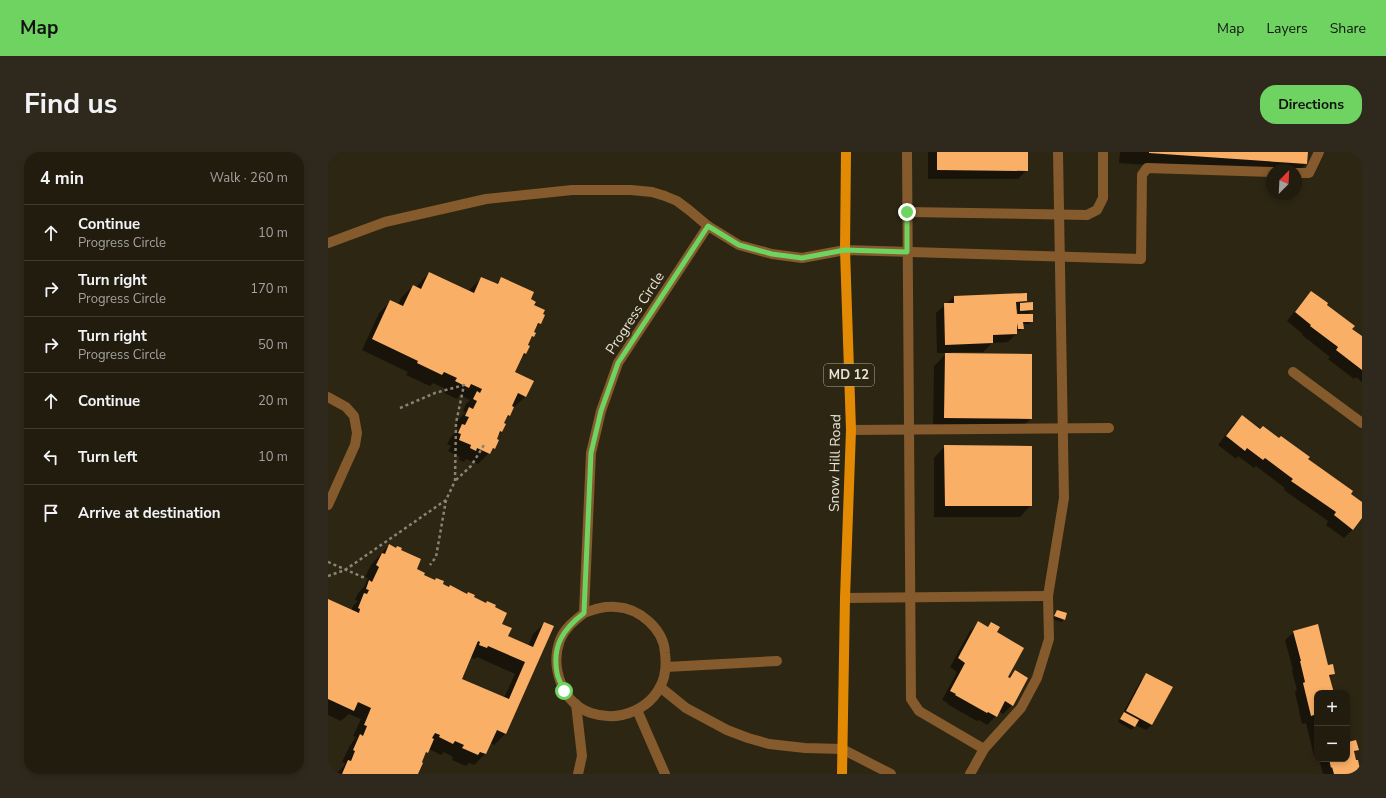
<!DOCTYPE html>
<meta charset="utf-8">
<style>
body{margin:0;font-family:"Nunito Sans",sans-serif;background:#2e291c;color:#f1f3f6}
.controls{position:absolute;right:12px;bottom:12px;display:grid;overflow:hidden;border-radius:8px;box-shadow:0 2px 6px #0003}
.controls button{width:36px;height:36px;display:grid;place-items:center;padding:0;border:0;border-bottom:1px solid #3f3a2e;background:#221c0e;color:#f1f3f6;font:20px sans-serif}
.compass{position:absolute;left:938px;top:12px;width:36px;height:36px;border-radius:50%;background:#221c0e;box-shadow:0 2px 6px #0003;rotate:24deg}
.stop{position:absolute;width:12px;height:12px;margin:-9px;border:3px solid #6ed360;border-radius:50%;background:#fff}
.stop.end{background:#6ed360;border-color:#fff;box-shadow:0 1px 4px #0008}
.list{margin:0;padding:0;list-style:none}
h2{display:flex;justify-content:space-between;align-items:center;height:52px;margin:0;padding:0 16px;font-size:17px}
h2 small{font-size:13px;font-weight:400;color:#a2a19e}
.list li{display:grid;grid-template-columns:26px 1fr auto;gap:12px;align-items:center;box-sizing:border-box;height:56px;padding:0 16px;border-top:1px solid #3f3a2e}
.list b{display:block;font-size:15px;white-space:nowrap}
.list p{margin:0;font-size:13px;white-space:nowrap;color:#a2a19e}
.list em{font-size:13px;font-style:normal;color:#a2a19e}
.icon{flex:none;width:22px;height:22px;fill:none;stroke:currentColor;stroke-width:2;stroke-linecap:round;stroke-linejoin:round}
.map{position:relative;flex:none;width:1034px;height:622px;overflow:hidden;border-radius:16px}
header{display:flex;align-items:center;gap:24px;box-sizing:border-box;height:56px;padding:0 20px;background:#6ed360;color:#111}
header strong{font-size:19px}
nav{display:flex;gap:22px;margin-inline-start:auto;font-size:14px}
.intro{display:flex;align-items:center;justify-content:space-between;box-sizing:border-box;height:96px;padding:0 24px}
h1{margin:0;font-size:28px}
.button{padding:10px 18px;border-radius:16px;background:#6ed360;color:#111;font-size:14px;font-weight:700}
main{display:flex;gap:24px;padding:0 24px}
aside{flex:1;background:#221c0e;border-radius:16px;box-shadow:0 2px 6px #0003}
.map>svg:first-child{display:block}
</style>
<header>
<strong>Map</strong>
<nav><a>Map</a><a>Layers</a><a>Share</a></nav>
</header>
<div class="intro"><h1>Find us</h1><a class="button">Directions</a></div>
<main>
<aside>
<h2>4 min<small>Walk · 260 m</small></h2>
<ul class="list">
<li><svg class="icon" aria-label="ahead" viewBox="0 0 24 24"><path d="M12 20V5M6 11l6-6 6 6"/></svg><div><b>Continue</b><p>Progress Circle</p></div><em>10 m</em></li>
<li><svg class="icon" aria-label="right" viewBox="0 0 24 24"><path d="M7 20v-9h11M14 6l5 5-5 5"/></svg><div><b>Turn right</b><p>Progress Circle</p></div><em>170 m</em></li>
<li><svg class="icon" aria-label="right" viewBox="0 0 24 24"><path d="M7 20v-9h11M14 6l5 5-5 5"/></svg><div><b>Turn right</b><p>Progress Circle</p></div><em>50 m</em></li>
<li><svg class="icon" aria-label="ahead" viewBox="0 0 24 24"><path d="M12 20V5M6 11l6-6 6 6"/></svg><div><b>Continue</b></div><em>20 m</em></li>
<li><svg class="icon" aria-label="left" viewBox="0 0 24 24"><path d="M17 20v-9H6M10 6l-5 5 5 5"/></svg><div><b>Turn left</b></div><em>10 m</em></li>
<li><svg class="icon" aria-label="arrive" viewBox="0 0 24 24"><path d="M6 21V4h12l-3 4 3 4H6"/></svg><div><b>Arrive at destination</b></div></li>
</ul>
</aside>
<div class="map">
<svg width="1034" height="622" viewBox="0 0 1034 622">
<rect width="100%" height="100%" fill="#2d2613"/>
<!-- shadow -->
<g fill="#0007" fill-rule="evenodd">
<path d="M 600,0 L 699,0 L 699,18 L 690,27 L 600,27 Z"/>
<path d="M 792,0 L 979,0 L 978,12 L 968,22 L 968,18 L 944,18 L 944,22 L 791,11 Z"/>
<path d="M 101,121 L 141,140 L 142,137 L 154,126 L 168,132 L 174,126 L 201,148 L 205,153 L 212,171 L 206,176 L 205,180 L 207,181 L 201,189 L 198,202 L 193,206 L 186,220 L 198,244 L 186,255 L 185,255 L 182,263 L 176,268 L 174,280 L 169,284 L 166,296 L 150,312 L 138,307 L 136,310 L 131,308 L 132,305 L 120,299 L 123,294 L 119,292 L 123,285 L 131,277 L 127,275 L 130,268 L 138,260 L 135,259 L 138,252 L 142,248 L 132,243 L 129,247 L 116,241 L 118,237 L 105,231 L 102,234 L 78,223 L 80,220 L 34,198 L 51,161 L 63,149 L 70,153 L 73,146 L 85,134 L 88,136 L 90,133 Z"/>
<path d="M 983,140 L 1023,177 L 1034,185 L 1034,230 L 1028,225 L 1026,227 L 1000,207 L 1002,205 L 974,183 L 975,182 L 959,169 L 975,149 Z"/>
<path d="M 626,145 L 698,149 L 696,152 L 704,158 L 701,161 L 690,162 L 690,158 L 688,158 L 688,165 L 704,169 L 701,172 L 694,172 L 695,176 L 692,179 L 688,179 L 688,182 L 680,190 L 664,191 L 655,200 L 623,200 L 623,202 L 703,266 L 692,278 L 605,277 L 606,214 L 619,201 L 609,201 L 608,161 Z"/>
<path d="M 914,264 L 979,308 L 1034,351 L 1034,365 L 1025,377 L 1016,386 L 998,373 L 1000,369 L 956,338 L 957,336 L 928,314 L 926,316 L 910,304 L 908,307 L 890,293 L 905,273 Z"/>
<path d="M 617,294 L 703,353 L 692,365 L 606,365 L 606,306 Z"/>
<path d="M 61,393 L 72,398 L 87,417 L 95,423 L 145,446 L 172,472 L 179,484 L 200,494 L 205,482 L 217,471 L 177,582 L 166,593 L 162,591 L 157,602 L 146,613 L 141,611 L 138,614 L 124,608 L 125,605 L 116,600 L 113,603 L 101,597 L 95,605 L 89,622 L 8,622 L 16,614 L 17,611 L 14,610 L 21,595 L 28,585 L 25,584 L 33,567 L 21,562 L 13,569 L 0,563 L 0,448 L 23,459 L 25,454 L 30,449 L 27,448 L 30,441 L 36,435 L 40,426 L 37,425 L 43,413 ZM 142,505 L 147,507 L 149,505 L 187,522 L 176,546 L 132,527 Z"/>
<path d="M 729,459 L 736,467 L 734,470 L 724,467 L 726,462 Z"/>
<path d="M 651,471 L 659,476 L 664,471 L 667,481 L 679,525 L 680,526 L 687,520 L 684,553 L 675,562 L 671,559 L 668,564 L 659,573 L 651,568 L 649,569 L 619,552 L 620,551 L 614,548 L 629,520 L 622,515 L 642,479 Z"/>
<path d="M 966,480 L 1006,521 L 1001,526 L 1005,541 L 989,541 L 989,604 L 986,604 L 978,571 L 974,572 L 967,540 L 969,538 L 964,519 L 965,518 L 957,488 Z"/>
<path d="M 819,522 L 824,573 L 818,578 L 807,573 L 804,578 L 790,570 L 813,528 Z"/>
<path d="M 1019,588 L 1020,591 L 1030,597 L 1025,602 L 1032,622 L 995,622 L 991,607 L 1019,607 Z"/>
</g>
<!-- building -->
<g fill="#faaf66" fill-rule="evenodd">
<path d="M 609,0 L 700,0 L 700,19 L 609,18 Z"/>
<path d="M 821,0 L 980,0 L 979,12 L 821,1 Z"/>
<path d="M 101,120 L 146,141 L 153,125 L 170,132 L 173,125 L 206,140 L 203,147 L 208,150 L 206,153 L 217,158 L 215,162 L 217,163 L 213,172 L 210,171 L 206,180 L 208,181 L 206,185 L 204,184 L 200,193 L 202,194 L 198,202 L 196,201 L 187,220 L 206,229 L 198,245 L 190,241 L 184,254 L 186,255 L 182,264 L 180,263 L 176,271 L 178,272 L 174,280 L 172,279 L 169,287 L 171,288 L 167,297 L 165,296 L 162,302 L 149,296 L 148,299 L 142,296 L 143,293 L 131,288 L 133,282 L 130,281 L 134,272 L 137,273 L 141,265 L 137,264 L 141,255 L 145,257 L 149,249 L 145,247 L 149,239 L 152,241 L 154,237 L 143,232 L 141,236 L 127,229 L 129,226 L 116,220 L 114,223 L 89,211 L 90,209 L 44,187 L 62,148 L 75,154 L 85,133 L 93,137 Z"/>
<path d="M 983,139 L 1000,151 L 999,153 L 1027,174 L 1024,177 L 1034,184 L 1034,218 L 1008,198 L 1010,195 L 982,174 L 983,173 L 967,160 Z"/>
<path d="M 699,141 L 699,149 L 688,150 L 689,162 L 705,162 L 705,170 L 695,170 L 696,177 L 690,177 L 689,171 L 689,182 L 665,183 L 665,191 L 617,193 L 616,151 L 626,151 L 626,144 Z"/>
<path d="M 705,150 L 705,158 L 692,159 L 692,151 Z"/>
<path d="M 617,201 L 704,202 L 704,267 L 616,266 Z"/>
<path d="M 914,263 L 932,277 L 935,274 L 951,286 L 953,284 L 982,305 L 980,307 L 1025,339 L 1023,342 L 1034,350 L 1034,366 L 1025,378 L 1006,363 L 1008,360 L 963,329 L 965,327 L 937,306 L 935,308 L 919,296 L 917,299 L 898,284 Z"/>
<path d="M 616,293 L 704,294 L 704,354 L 617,354 Z"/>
<path d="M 61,392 L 68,396 L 69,394 L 74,396 L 73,398 L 93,407 L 89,417 L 97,421 L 96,423 L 107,428 L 108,426 L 116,429 L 115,432 L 121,435 L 122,433 L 139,442 L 140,440 L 147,443 L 146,445 L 158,451 L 159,449 L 168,453 L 167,455 L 179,461 L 174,472 L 184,476 L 180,484 L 205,495 L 216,470 L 226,474 L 178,582 L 169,578 L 158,602 L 152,600 L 150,603 L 134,596 L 136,593 L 127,589 L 125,592 L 111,585 L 112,583 L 107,581 L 104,586 L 106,587 L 100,601 L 98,600 L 94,610 L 95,611 L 90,622 L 14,622 L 20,608 L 23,609 L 27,599 L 25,598 L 32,582 L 35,584 L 39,574 L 36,573 L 43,556 L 30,550 L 26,559 L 0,547 L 0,447 L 31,461 L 32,457 L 30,456 L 36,441 L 39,442 L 41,438 L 38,437 L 41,428 L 44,430 L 51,415 L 48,413 L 54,401 L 57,402 ZM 150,489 L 152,490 L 151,493 L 159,496 L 160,494 L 197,510 L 181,547 L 134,527 Z"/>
<path d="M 729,458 L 739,461 L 737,468 L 726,464 Z"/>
<path d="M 650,469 L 660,475 L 663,470 L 672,475 L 669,480 L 696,496 L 680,525 L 682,526 L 687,518 L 700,526 L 685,554 L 677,549 L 669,565 L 660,560 L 659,561 L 627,543 L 628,542 L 622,539 L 637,511 L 630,506 Z"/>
<path d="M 990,472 L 1000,513 L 1005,512 L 1007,522 L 1001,523 L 1006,541 L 989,541 L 988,572 L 986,563 L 983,564 L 975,531 L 977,530 L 972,509 L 973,509 L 965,479 Z"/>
<path d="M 818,521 L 845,535 L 824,573 L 798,559 Z"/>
<path d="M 796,560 L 811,568 L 807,575 L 792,567 Z"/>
<path d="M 1019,586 L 1020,590 L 1028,588 L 1031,598 L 1026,599 L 1028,608 L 1030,608 L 1033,622 L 1006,622 L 1004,615 L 1003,616 L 1001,607 L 1019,607 Z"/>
</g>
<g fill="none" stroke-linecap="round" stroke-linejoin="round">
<!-- path -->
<g stroke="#8a8474" stroke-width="2.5" stroke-dasharray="3 3" stroke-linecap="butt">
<path d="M 72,256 L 107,241 L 136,233 L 128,271 L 127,329 L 118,348 L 108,405 L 102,413"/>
<path d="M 128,328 L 143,314 L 156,293"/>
<path d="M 0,410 L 37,426"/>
<path d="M 0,424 L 17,418 L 118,348"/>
</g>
<!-- minor -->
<g stroke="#855a2c" stroke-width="10">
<path d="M 579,0 L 583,547 L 591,559 L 656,597"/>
<path d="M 968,21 L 981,21 L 991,0"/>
<path d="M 579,60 L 759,63 L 769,58 L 775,46 L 775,0"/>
<path d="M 0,91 L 57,70 L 158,47 L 244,38 L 303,38 L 324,40 L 337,44 L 349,49 L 361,58 L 380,74 L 411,93 L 444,102 L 474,106 L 517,98 L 813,107 L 814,23 L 819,16 L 944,20"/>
<path d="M 965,220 L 1034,271"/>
<path d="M 0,245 L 18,255 L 26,264 L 29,281 L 27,293 L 0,353"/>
<path d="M 523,278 L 781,276"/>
<path d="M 517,446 L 720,444"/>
<path d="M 256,461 C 267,457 276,454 288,455 C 311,456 336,477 337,501 C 338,509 338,517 336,525 C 327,556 293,571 263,561 C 234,551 222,515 232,488 C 237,476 246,469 256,461 L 263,301 L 273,259 L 290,211 L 380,74"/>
<path d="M 338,515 L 449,509"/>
<path d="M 332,535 L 358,556 L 399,578 L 420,586 L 441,592 L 477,596 L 514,597 L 563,622"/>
<path d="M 248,552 L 254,604 L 250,622"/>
<path d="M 309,558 L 337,622"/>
<path d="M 642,622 L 656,597 L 693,556 L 709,526 L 721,487 L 720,444 L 736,346 L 730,0"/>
</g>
<!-- major -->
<path stroke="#e38a04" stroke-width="10" d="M 514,622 L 517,446 L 523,278 L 517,98 L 518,0"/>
</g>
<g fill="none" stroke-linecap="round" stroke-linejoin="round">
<!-- route -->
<path stroke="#6ed360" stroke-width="5" d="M 236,539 C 234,533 230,527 229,521 C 224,494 235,477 256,461 L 263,301 L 273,259 L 290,211 L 380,74 L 411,93 L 444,102 L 474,106 L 517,98 L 579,100 L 579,60"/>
</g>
<g text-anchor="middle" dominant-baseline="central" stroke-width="4" stroke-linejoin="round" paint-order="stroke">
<!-- shield labels -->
<rect fill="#2d2613" stroke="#b0aa9c" stroke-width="1" x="496" y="212" width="50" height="22" rx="3"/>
<g font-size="13" font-weight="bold" fill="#e8e3d7">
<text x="521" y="223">MD 12</text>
</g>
<!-- street labels -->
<g font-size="14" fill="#e8e3d7" stroke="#2d2613">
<text transform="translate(307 161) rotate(-57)">Progress Circle</text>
<text transform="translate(507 311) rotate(-89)">Snow Hill Road</text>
</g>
</g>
</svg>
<div class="controls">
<button>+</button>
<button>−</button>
</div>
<svg class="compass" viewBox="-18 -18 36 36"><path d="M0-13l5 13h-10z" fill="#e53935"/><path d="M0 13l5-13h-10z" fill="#a2a19e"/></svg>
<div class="stop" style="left:236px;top:539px"></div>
<div class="stop end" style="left:579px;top:60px"></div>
</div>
</main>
